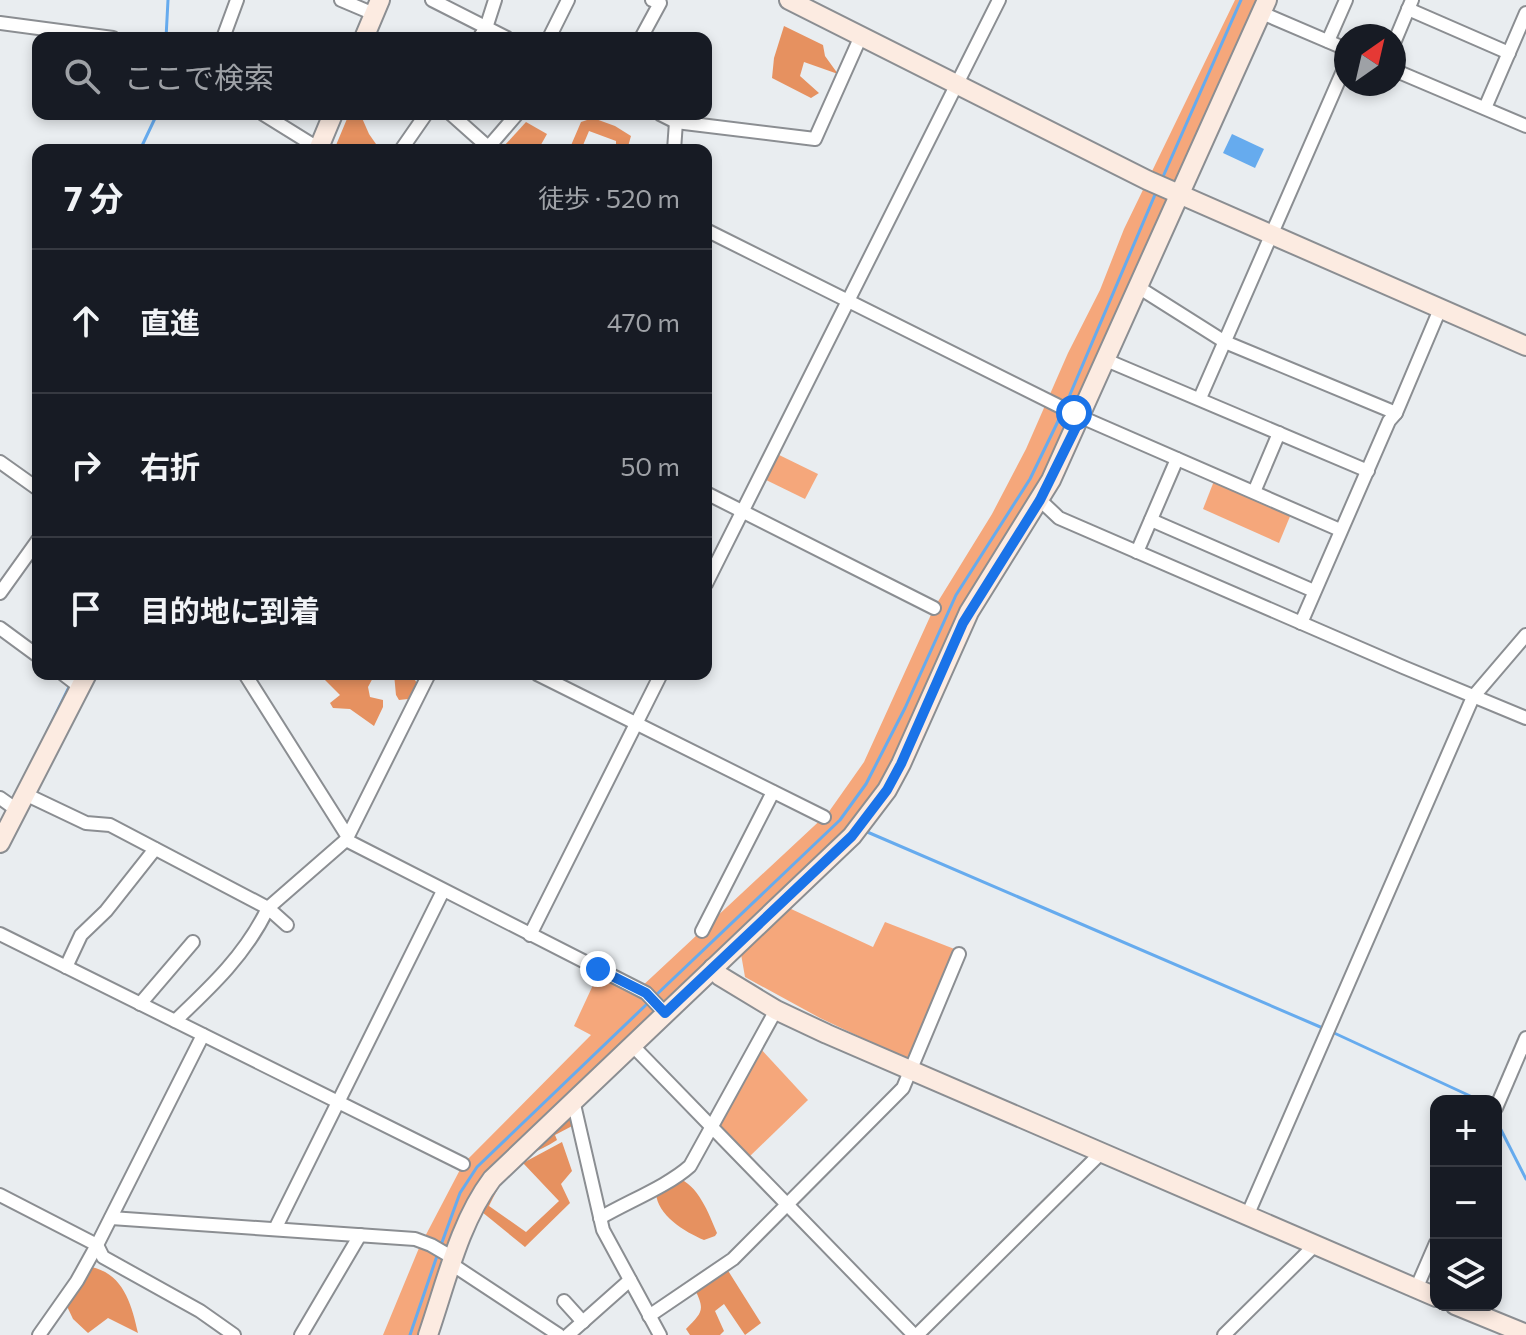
<!DOCTYPE html>
<html lang="ja">
<meta charset="utf-8">
<style>
body{margin:0;font-family:Commissioner,"Noto Sans JP",sans-serif;background:#20242c;color:#f1f3f6}
.controls{position:absolute;right:24px;bottom:24px;display:grid;overflow:hidden;border-radius:16px;box-shadow:0 4px 12px #0003}
.controls button{width:72px;height:72px;display:grid;place-items:center;padding:0;border:0;border-bottom:2px solid #363941;background:#171b24;color:#f1f3f6;font:40px sans-serif}
.compass{position:absolute;left:1334px;top:24px;width:72px;height:72px;border-radius:50%;background:#171b24;box-shadow:0 4px 12px #0003;rotate:34deg}
.stop{position:absolute;width:24px;height:24px;margin:-18px;border:6px solid #1a73e8;border-radius:50%;background:#fff}
.stop.end{background:#1a73e8;border-color:#fff;box-shadow:0 2px 8px #0008}
.list{margin:0;padding:0;list-style:none}
h2{display:flex;justify-content:space-between;align-items:center;height:104px;margin:0;padding:0 32px;font-size:34px}
h2 small{font-size:26px;font-weight:400;color:#9ea1a6}
.list li{display:grid;grid-template-columns:52px 1fr auto;gap:24px;align-items:center;box-sizing:border-box;height:144px;padding:0 32px;border-top:2px solid #363941}
.list b{display:block;font-size:30px;white-space:nowrap}
.list em{font-size:26px;font-style:normal;color:#9ea1a6}
.icon{flex:none;width:44px;height:44px;fill:none;stroke:currentColor;stroke-width:2;stroke-linecap:round;stroke-linejoin:round}
.map{position:relative;flex:none;width:1526px;height:1335px;overflow:hidden}
.search{position:absolute;background:#171b24;box-shadow:0 4px 12px #0003;left:32px;top:32px;width:680px;height:88px;display:flex;align-items:center;gap:20px;box-sizing:border-box;padding:0 28px;border-radius:16px;color:#9ea1a6;font-size:30px}
.panel{position:absolute;background:#171b24;box-shadow:0 4px 12px #0003;left:32px;top:144px;width:680px;height:536px;border-radius:16px}
.map>svg:first-child{display:block}
</style>
<div class="map">
<svg width="1526" height="1335" viewBox="0 0 1526 1335">
<rect width="100%" height="100%" fill="#e9edf0"/>
<!-- green -->
<g fill="#f5a77b">
<path d="M 1235,0 L 1267,0 L 1079,421 L 965,609 L 881,798 L 479,1199 L 425,1335 L 383,1335 L 419,1248 L 463,1164 L 591,1035 L 574,1026 L 600,970 L 639,989 L 828,813 L 864,762 L 934,608 L 992,514 L 1026,449 L 1068,353 L 1100,290 L 1124,229 Z"/>
<path d="M 773,452 L 818,474 L 805,499 L 760,477 Z"/>
<path d="M 1214,481 L 1291,514 L 1279,543 L 1203,509 Z"/>
<path d="M 789,908 L 873,947 L 885,922 L 957,950 L 909,1060 L 820,1018 L 745,977 L 741,954 Z"/>
<path d="M 760,1048 L 808,1100 L 747,1159 L 711,1126 Z"/>
</g>
<!-- forest -->
<g fill="#e69160">
<path d="M 784,26 L 823,45 L 825,56 L 838,74 L 804,62 L 800,76 L 819,93 L 811,98 L 772,78 L 774,58 Z"/>
<path d="M 349,114 L 362,118 L 369,134 L 376,144 L 373,150 L 334,150 Z"/>
<path d="M 593,118 L 615,126 L 631,136 L 627,150 L 616,150 L 616,141 L 589,131 L 581,150 L 569,150 L 581,122 Z"/>
<path d="M 526,122 L 547,134 L 538,150 L 511,150 L 504,146 Z"/>
<path d="M 325,674 L 375,674 L 368,687 L 370,697 L 383,700 L 383,707 L 374,726 L 350,709 L 333,708 L 330,703 L 340,695 L 324,679 Z"/>
<path d="M 394,674 L 410,674 L 422,689 L 417,698 L 399,700 L 396,695 Z"/>
<path d="M 569,1111 L 574,1125 L 555,1135 L 557,1140 C 548,1146 538,1150 529,1155 C 510,1166 498,1187 489,1206 L 526,1232 L 559,1201 L 523,1163 L 562,1142 L 572,1171 L 561,1184 L 570,1203 L 525,1247 L 482,1212 L 495,1185 Z"/>
<path d="M 677,1178 C 698,1184 709,1214 717,1233 L 715,1236 L 704,1240 C 685,1232 657,1215 656,1193 Z"/>
<path d="M 86,1266 C 122,1271 131,1301 138,1333 L 108,1318 L 88,1333 L 73,1319 L 64,1300 Z"/>
<path d="M 727,1269 L 761,1323 L 745,1335 L 724,1304 L 715,1311 L 724,1331 L 720,1335 L 690,1335 L 686,1329 C 701,1313 706,1311 695,1290 Z"/>
</g>
<!-- water -->
<path fill="#66abee" d="M 1232,134 L 1264,149 L 1255,168 L 1223,153 Z"/>
<g fill="none" stroke-linecap="round" stroke-linejoin="round">
<!-- stream -->
<g stroke="#66abee" stroke-width="3">
<path d="M 166,38 L 168,0"/>
<path d="M 140,150 L 157,114"/>
<path d="M 1162,179 L 1241,0"/>
<path d="M 1066,404 L 1157,190"/>
<path d="M 47,732 L 70,685"/>
<path d="M 865,831 L 1325,1029"/>
<path d="M 654,997 L 840,820 L 866,784 L 905,708 L 956,595 L 1030,479 L 1063,411"/>
<path d="M 1332,1032 L 1481,1101"/>
<path d="M 1496,1120 L 1526,1179"/>
<path d="M 441,1245 L 460,1193 L 477,1167 L 648,1003"/>
<path d="M 410,1335 L 438,1253"/>
</g>
<!-- street casing -->
<g stroke="#8b8e92" stroke-width="16">
<g id="street">
<path d="M 341,0 L 374,14"/>
<path d="M 432,0 L 507,38"/>
<path d="M 1408,9 L 1509,53"/>
<path d="M 1262,13 L 1346,49"/>
<path d="M 0,23 L 113,38"/>
<path d="M 223,38 L 237,0"/>
<path d="M 479,38 L 486,28 L 495,0"/>
<path d="M 549,38 L 568,0"/>
<path d="M 641,38 L 660,3 L 652,0"/>
<path d="M 1328,41 L 1346,0"/>
<path d="M 1394,43 L 1412,0"/>
<path d="M 1394,70 L 1526,126"/>
<path d="M 1485,108 L 1526,13"/>
<path d="M 263,114 L 321,150"/>
<path d="M 451,114 L 488,147"/>
<path d="M 660,114 L 676,122 L 815,139 L 861,36"/>
<path d="M 401,150 L 426,114"/>
<path d="M 486,150 L 517,114"/>
<path d="M 674,150 L 676,122"/>
<path d="M 706,230 L 1081,417 L 1340,530"/>
<path d="M 1138,287 L 1225,342 L 1396,413"/>
<path d="M 1106,360 L 1368,471"/>
<path d="M 1200,398 L 1346,64"/>
<path d="M 0,462 L 38,489"/>
<path d="M 1254,492 L 1279,433"/>
<path d="M 706,493 L 934,608"/>
<path d="M 1040,500 L 1059,518 L 1403,667 L 1526,718"/>
<path d="M 1151,520 L 1314,591"/>
<path d="M 1137,552 L 1177,459"/>
<path d="M 706,584 L 999,0"/>
<path d="M 0,593 L 38,540"/>
<path d="M 1301,623 L 1389,421 L 1396,413 L 1440,309"/>
<path d="M 0,628 L 38,656"/>
<path d="M 63,674 L 80,687"/>
<path d="M 245,674 L 348,837"/>
<path d="M 537,674 L 824,817"/>
<path d="M 25,794 L 86,823 L 110,825 L 268,908 L 346,840 L 429,674"/>
<path d="M 0,798 L 17,810"/>
<path d="M 346,840 L 646,993 L 665,1013"/>
<path d="M 702,931 L 773,792"/>
<path d="M 0,934 L 463,1164"/>
<path d="M 530,935 L 661,674"/>
<path d="M 66,967 L 81,935 L 106,911 L 155,849"/>
<path d="M 140,1004 L 193,942"/>
<path d="M 175,1021 C 212,986 246,954 268,908 L 287,925"/>
<path d="M 632,1045 L 914,1335"/>
<path d="M 573,1100 L 603,1230 L 660,1335"/>
<path d="M 1496,1108 L 1526,1038"/>
<path d="M 0,1195 L 97,1245 L 103,1257 L 200,1311 L 234,1335"/>
<path d="M 1247,1216 L 1473,697 L 1526,635"/>
<path d="M 111,1218 L 415,1239 L 431,1245 L 455,1259"/>
<path d="M 600,1218 C 627,1202 668,1186 690,1166 L 776,1010"/>
<path d="M 275,1229 L 443,891"/>
<path d="M 453,1265 L 559,1335"/>
<path d="M 1416,1289 L 1436,1243"/>
<path d="M 564,1301 L 583,1322"/>
<path d="M 649,1316 L 733,1259 L 903,1088 L 959,954"/>
<path d="M 39,1335 L 77,1281 L 97,1245 L 203,1035"/>
<path d="M 301,1335 L 360,1235"/>
<path d="M 568,1335 L 630,1280"/>
<path d="M 917,1335 L 1101,1153"/>
<path d="M 1224,1335 L 1315,1245"/>
</g>
</g>
<!-- secondary casing -->
<g stroke="#8b8e92" stroke-width="22">
<g id="secondary">
<path d="M 789,0 L 1147,180 L 1526,346"/>
<path d="M 364,38 L 380,0"/>
<path d="M 318,150 L 333,114"/>
<path d="M 0,843 L 87,674"/>
<path d="M 713,968 L 720,976 L 776,1010 L 827,1034 L 1436,1297"/>
<path d="M 1455,1305 L 1526,1334"/>
<path d="M 428,1335 C 446,1283 459,1223 492,1179 L 852,836 L 887,790 L 901,764 L 969,612 L 1051,480 L 1267,0"/>
</g>
</g>
<!-- street -->
<use href="#street" stroke="#fff" stroke-width="12"/>
<!-- secondary -->
<use href="#secondary" stroke="#fcebe1" stroke-width="18"/>
</g>
<g fill="none" stroke-linecap="round" stroke-linejoin="round">
<!-- route -->
<path stroke="#1a73e8" stroke-width="10" d="M 598,969 L 646,993 L 665,1013 L 852,836 L 887,790 L 901,764 L 963,623 L 1040,500 L 1081,417 L 1074,413"/>
</g>
</svg>
<div class="controls">
<button>+</button>
<button>−</button>
<button><svg class="icon" aria-label="layers" viewBox="0 0 24 24"><path d="M12 4l9 5-9 5-9-5zM3 14l9 5 9-5"/></svg></button>
</div>
<svg class="compass" viewBox="-18 -18 36 36"><path d="M0-13l5 13h-10z" fill="#e53935"/><path d="M0 13l5-13h-10z" fill="#9ea1a6"/></svg>
<div class="stop" style="left:1074px;top:413px"></div>
<div class="stop end" style="left:598px;top:969px"></div>
<div class="search"><svg class="icon" aria-label="search" viewBox="0 0 24 24"><circle cx="10" cy="10" r="6"/><path d="M15 15l6 6"/></svg>ここで検索</div>
<section class="panel">
<h2>7 分<small>徒歩 · 520 m</small></h2>
<ul class="list">
<li><svg class="icon" aria-label="ahead" viewBox="0 0 24 24"><path d="M12 20V5M6 11l6-6 6 6"/></svg><div><b>直進</b></div><em>470 m</em></li>
<li><svg class="icon" aria-label="right" viewBox="0 0 24 24"><path d="M7 20v-9h11M14 6l5 5-5 5"/></svg><div><b>右折</b></div><em>50 m</em></li>
<li><svg class="icon" aria-label="arrive" viewBox="0 0 24 24"><path d="M6 21V4h12l-3 4 3 4H6"/></svg><div><b>目的地に到着</b></div></li>
</ul>
</section>
</div>
